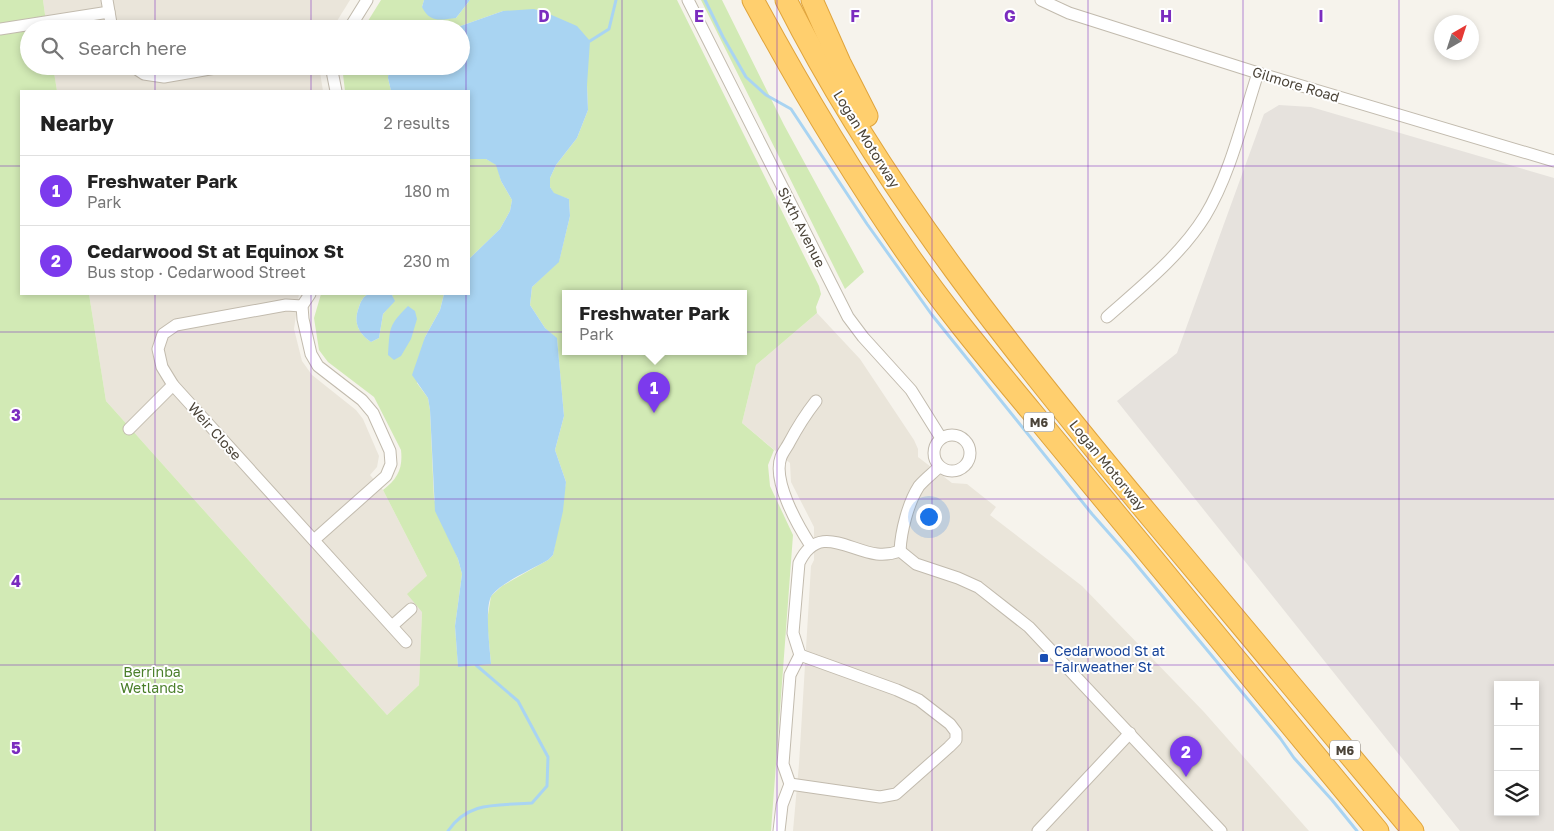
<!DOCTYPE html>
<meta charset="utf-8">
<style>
body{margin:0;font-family:"Golos Text",sans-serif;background:#f2f2f2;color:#222}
.controls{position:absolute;right:15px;bottom:15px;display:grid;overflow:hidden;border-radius:0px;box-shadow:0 2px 8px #0003}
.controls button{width:45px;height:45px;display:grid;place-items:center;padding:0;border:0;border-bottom:1px solid #e0e0e0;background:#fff;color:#222;font:25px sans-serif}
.compass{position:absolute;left:1434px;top:15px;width:45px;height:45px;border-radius:50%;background:#fff;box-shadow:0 2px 8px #0003;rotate:39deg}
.you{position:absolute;left:928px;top:516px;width:18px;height:18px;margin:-12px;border:4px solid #fff;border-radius:50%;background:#1a73e8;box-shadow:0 0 0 8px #1a73e833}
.badge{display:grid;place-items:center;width:32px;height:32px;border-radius:50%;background:#7c3aed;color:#fff;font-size:16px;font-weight:700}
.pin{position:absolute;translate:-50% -41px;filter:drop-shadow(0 1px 2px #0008)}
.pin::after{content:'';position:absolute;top:26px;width:18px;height:15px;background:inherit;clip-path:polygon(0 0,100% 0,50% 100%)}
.popup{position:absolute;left:562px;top:290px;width:185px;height:65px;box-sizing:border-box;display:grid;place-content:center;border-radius:0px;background:#fff;filter:drop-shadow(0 1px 4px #0005);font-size:16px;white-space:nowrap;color:#767676}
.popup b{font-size:19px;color:#222}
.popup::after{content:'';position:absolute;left:50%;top:100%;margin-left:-10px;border:10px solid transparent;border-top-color:#fff}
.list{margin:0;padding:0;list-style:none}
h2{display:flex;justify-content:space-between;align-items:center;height:65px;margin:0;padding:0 20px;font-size:21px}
h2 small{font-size:16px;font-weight:400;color:#767676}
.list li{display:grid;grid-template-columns:32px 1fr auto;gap:15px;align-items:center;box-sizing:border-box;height:70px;padding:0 20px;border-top:1px solid #e0e0e0}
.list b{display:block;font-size:19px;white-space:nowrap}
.list p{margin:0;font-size:16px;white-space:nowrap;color:#767676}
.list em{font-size:16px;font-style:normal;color:#767676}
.icon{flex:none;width:28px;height:28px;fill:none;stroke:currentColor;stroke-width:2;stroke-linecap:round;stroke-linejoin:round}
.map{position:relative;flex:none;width:1554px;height:831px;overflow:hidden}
.search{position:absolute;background:#fff;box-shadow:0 2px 8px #0003;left:20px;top:20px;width:450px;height:55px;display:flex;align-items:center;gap:12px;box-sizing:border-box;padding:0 18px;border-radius:28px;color:#767676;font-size:19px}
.panel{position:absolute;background:#fff;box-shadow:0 2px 8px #0003;left:20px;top:90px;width:450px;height:205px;border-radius:0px}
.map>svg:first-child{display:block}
</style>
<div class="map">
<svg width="1554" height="831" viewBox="0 0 1554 831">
<rect width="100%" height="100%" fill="#f6f3ec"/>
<!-- residential -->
<g fill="#eae5da">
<path d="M 43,0 L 350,0 L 337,21 L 329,29 L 47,29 Z"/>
<path d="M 53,66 L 319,66 L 323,91 L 57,91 Z"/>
<path d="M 89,294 L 299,294 L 294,329 L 302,361 L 312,375 L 356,410 L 363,419 L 379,456 L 377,467 L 370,475 L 383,490 L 427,576 L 422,612 L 419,685 L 387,715 L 106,401 Z"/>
<path d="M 817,313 L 860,359 L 914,440 L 918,449 L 918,457 L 952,483 L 967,484 L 996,507 L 990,515 L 1082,586 L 1204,712 L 1309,831 L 793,831 L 799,764 L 811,566 L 814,560 L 814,527 L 791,482 L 790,463 L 742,423 L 756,365 Z"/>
</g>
<!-- industrial -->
<path fill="#e6e2dd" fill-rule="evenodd" d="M 1279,105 L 1311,107 L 1554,178 L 1554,831 L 1460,831 L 1117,401 L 1177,353 L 1264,114 ZM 1498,685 L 1535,685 L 1535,812 L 1498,812 Z"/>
<!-- green -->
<g fill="#d2eab5" fill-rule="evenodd">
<path d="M 0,0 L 43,0 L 47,29 L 29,29 L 29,66 L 53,66 L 57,91 L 21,91 L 21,294 L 89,294 L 106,401 L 387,715 L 419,685 L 422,612 L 407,594 L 427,576 L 383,490 C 398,479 403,468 401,450 L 374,397 L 328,362 L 319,350 L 314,318 L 321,294 L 368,294 C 363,297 361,301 359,307 C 353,322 358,333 371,342 L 379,338 L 383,314 L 394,301 L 392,295 L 387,294 L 444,294 L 440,310 L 425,337 L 417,383 L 428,398 L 430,410 L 434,499 L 458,559 L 462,574 L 455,626 L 458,666 L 491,664 L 487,621 L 491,596 L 502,586 L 548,560 L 553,555 L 566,482 L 555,450 L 564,416 L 557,339 L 545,328 L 530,305 L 532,287 L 559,261 L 570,216 L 569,199 L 554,194 L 550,187 L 550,178 L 556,165 L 577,138 L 588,110 L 587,85 L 503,11 L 452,29 L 363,29 L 381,0 L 424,0 L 422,7 L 456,18 L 470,0 L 677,0 L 819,286 L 821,294 L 816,307 L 817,313 L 756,365 L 742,423 L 774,450 L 768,465 L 770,486 L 793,535 L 771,831 L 0,831 ZM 565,294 L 743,294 L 743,352 L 565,352 Z"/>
<path d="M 701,0 L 722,0 L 784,125 L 864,272 L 845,289 Z"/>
<path d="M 342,66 L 389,66 L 388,78 L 391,91 L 345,91 Z"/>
<path d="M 469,159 L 486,159 L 497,165 L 501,181 L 512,200 L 510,211 L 500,229 L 469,259 Z"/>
</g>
<!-- water -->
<g fill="#a9d4f2">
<path d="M 424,0 L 470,0 L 456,18 C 440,20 430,23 422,7 Z"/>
<path d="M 534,9 L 547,13 L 577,26 L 590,41 L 587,85 L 588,110 L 577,138 L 556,165 L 550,178 L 550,187 L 554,193 L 569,199 L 570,216 L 559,262 L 532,287 L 530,305 L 545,328 L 557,338 L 564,416 L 555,450 L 566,482 L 563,511 L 553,555 L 548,560 C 533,569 502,582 492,595 C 484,606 490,649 491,664 L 458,667 L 455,626 L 462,574 L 458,559 L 435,511 L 430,410 L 428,398 L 412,375 L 425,337 L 440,310 L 444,294 L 469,294 L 469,259 L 500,229 L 510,211 L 512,200 L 501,181 L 496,165 L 486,159 L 469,159 L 469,91 L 391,91 L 388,78 L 389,66 L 461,66 L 461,29 L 452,29 L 503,11 Z"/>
<path d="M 368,294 L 392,295 L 395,301 L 383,314 L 379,338 L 371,342 C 358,333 353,322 359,307 C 361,301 363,297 368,294 Z"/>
<path d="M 408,306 L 415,311 L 417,319 L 411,339 L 401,356 L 394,360 L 388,355 C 390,328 388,326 408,306 Z"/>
</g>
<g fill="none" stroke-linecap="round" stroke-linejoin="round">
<!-- stream -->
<g stroke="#a9d4f2" stroke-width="3">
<path d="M 705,0 L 723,37 L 746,77 L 766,95 L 791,109 L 867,224 L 932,315 L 1092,514 L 1130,557 L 1280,738 L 1294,758 L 1332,800 L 1357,831"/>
<path d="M 590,41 L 609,29 L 616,0"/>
<path d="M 448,831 C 469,800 499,806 532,803 L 547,786 L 548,757 L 518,701 L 476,665"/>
</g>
<!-- minor casing -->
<g stroke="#c2bbae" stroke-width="13">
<g id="minor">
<path d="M 107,0 L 112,29"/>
<path d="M 688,0 L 848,317 L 863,337 L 911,390 L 941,438"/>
<path d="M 1041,0 L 1069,13 L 1258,73 L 1554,161"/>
<path d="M 0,29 L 109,12"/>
<path d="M 349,29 L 367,0"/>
<path d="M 132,66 L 144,74 L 164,77 L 227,66"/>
<path d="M 331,66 L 336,91"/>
<path d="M 310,294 L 302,306 L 303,319 L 311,354 L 318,366 L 362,400 L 373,413 L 390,451 L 391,464 L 386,476 L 314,540"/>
<path d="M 302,306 L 286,305 L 176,325 L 163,334 L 158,349 L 162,367 L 173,385 L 406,642"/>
<path d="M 1107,317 C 1141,287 1181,255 1205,216 C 1230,175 1243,119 1258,73"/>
<path d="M 129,429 L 173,385"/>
<circle cx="952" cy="453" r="18"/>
<path d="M 811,546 C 798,526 772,481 781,457 C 783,452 787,447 789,443 C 797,428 805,415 816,401"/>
<path d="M 900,551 L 916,564 L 958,578 L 978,587 L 1029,627 L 1221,831"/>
<path d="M 900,551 C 901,531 908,503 919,486 C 925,479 933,473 939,467"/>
<path d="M 392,626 L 411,609"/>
<path d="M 790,784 L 880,797 L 896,794 L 949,747 L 956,740 L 956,732 L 950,724 L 919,700 L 897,690 L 800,655"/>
<path d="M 779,831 L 782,805 L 790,784 L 783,764 L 790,675 L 800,655 L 793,633 L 799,563 C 818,523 847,550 877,554 C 886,555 892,554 900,551"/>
<path d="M 1038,831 L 1130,733"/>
</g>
</g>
<!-- motorway casing -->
<g stroke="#e0a43c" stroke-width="23">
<g id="motorway">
<path d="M 753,0 C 800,87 850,171 907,253 C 945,308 988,359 1031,411 L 1378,831"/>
<path d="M 786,0 C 882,190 1018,358 1154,521 C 1241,624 1326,728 1413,831"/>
<path d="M 812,0 L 840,63 L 867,116"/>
</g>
</g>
<!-- minor -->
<use href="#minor" stroke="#fff" stroke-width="11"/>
<!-- motorway -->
<use href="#motorway" stroke="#ffcf6e" stroke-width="21"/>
</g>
<!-- grid -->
<path fill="none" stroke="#7b2cbf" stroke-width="1" stroke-opacity="0.55" d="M 155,0 L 155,29M 311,0 L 311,29M 466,0 L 466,91M 622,0 L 622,831M 777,0 L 777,831M 932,0 L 932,831M 1088,0 L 1088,831M 1243,0 L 1243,831M 1399,0 L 1399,831M 155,66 L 155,91M 311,66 L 311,91M 0,166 L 21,166M 469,166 L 1554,166M 155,294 L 155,831M 311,294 L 311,831M 466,294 L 466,831M 0,332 L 1554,332M 0,499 L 1554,499M 0,665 L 1554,665"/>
<!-- markers -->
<rect fill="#1a4fb4" stroke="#fff" stroke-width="2" x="1039" y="653" width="10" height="10" rx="2.5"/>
<g text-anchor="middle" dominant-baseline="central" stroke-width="4" stroke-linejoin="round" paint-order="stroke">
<!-- shield labels -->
<g fill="#fff" stroke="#817c74" stroke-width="1">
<rect x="1024" y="412.5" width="30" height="19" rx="4"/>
<rect x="1330" y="740.5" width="30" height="19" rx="4"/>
</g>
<g font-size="12" font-weight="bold" fill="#4b4439">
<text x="1039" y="422">M6</text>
<text x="1345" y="750">M6</text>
</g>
<!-- street labels -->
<g font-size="14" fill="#4b4439" stroke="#fff">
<text transform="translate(1296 84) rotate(17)">Gilmore Road</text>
<text transform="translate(867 139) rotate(58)">Logan Motorway</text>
<text transform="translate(802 227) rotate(63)">Sixth Avenue</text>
<text transform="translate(215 431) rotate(48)">Weir Close</text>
<text transform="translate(1108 465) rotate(51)">Logan Motorway</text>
</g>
<!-- transit labels -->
<g font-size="14" fill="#164399" stroke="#fff" text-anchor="start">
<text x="1054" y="650">Cedarwood St at<tspan x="1054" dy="16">Fairweather St</tspan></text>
</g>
<!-- park labels -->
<g font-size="14" fill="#4a7f2a" stroke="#fff">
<text x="152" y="671">Berrinba<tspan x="152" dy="16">Wetlands</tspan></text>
</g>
</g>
<g font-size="16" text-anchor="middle" font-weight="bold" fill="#7b2cbf" stroke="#fff" stroke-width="4" stroke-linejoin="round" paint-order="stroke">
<text x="544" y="22">D</text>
<text x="699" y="22">E</text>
<text x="855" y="22">F</text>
<text x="1010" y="22">G</text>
<text x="1166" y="22">H</text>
<text x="1321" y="22">I</text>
<text x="16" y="421">3</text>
<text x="16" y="587">4</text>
<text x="16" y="754">5</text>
</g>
</svg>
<div class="controls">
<button>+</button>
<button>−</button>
<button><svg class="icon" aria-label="layers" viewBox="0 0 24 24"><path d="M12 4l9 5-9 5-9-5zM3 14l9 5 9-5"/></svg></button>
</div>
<svg class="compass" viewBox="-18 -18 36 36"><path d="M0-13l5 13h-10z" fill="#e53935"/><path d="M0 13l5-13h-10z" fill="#767676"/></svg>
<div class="you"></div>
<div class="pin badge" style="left:654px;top:413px">1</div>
<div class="popup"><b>Freshwater Park</b>Park</div>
<div class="pin badge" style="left:1186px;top:777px">2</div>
<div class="search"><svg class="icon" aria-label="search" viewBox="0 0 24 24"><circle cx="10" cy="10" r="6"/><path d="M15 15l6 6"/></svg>Search here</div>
<section class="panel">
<h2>Nearby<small>2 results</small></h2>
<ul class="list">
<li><span class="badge">1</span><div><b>Freshwater Park</b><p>Park</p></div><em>180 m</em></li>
<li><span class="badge">2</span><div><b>Cedarwood St at Equinox St</b><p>Bus stop · Cedarwood Street</p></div><em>230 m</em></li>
</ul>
</section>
</div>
